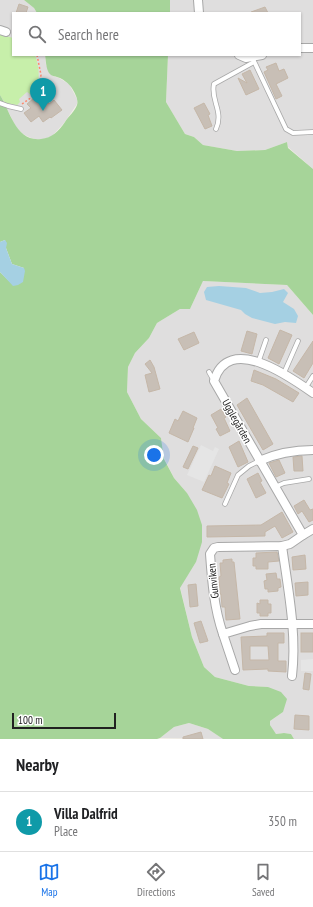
<!DOCTYPE html>
<meta charset="utf-8">
<style>
body{margin:0;font-family:"PT Sans Narrow",sans-serif;background:#f6f6f6;color:#202124}
.scale{position:absolute;left:12px;bottom:10px;width:104px;box-sizing:border-box;padding-left:4px;border:2px solid #212121;border-top:0;font-size:11px;line-height:14px;white-space:nowrap;color:#212121;-webkit-text-stroke:3px #fff;paint-order:stroke}
.you{position:absolute;left:154px;top:455px;width:14px;height:14px;margin:-10px;border:3px solid #fff;border-radius:50%;background:#1a73e8;box-shadow:0 0 0 6px #1a73e833}
.badge{display:grid;place-items:center;width:26px;height:26px;border-radius:50%;background:#1a73e8;color:#fff;font-size:13px;font-weight:700}
.pin{position:absolute;translate:-50% -33px;filter:drop-shadow(0 1px 2px #0008)}
.pin::after{content:'';position:absolute;top:21px;width:14px;height:12px;background:inherit;clip-path:polygon(0 0,100% 0,50% 100%)}
.list{margin:0;padding:0;list-style:none}
h2{display:flex;justify-content:space-between;align-items:center;height:52px;margin:0;padding:0 16px;font-size:17px}
h2 small{font-size:13px;font-weight:400;color:#757577}
.list li{display:grid;grid-template-columns:26px 1fr auto;gap:12px;align-items:center;box-sizing:border-box;height:60px;padding:0 16px;border-top:1px solid #e0e0e0}
.list b{display:block;font-size:15px;white-space:nowrap}
.list p{margin:0;font-size:13px;white-space:nowrap;color:#757577}
.list em{font-size:13px;font-style:normal;color:#757577}
.icon{flex:none;width:22px;height:22px;fill:none;stroke:currentColor;stroke-width:2;stroke-linecap:round;stroke-linejoin:round}
.map{position:relative;flex:none;width:313px;height:739px;overflow:hidden}
.search{position:absolute;background:#fff;box-shadow:0 1px 3px #0004;left:12px;right:12px;top:12px;height:44px;display:flex;align-items:center;gap:10px;box-sizing:border-box;padding:0 14px;border-radius:0px;color:#757577;font-size:15px}
.sheet{height:112px;background:#fff}
nav{display:flex;justify-content:space-around;align-items:center;box-sizing:border-box;height:56px;border-top:1px solid #e0e0e0;background:#fff;font-size:11px;color:#757577}
nav a{display:grid;justify-items:center;gap:2px}
nav .on{color:#1a73e8}
.map>svg:first-child{display:block}
</style>
<div class="map">
<svg width="313" height="739" viewBox="0 0 313 739">
<rect width="100%" height="100%" fill="#f2efe7"/>
<!-- residential -->
<g fill="#dfdede">
<path d="M 0,0 L 24,0 L 34,8 L 37,13 L 13,13 L 13,55 L 45,55 L 46,65 L 53,76 L 59,78 L 69,84 L 77,99 L 77,104 L 64,123 L 52,136 L 47,138 L 40,140 L 31,138 L 23,134 L 16,127 L 0,95 Z"/>
<path d="M 170,0 L 313,0 L 313,169 L 288,147 L 287,142 L 265,150 L 237,151 L 203,145 L 194,137 L 185,134 L 166,102 L 168,55 L 300,55 L 300,13 L 170,13 Z"/>
<path d="M 203,281 L 287,285 L 313,315 L 313,739 L 294,739 L 291,734 L 284,733 L 276,734 L 273,731 L 270,725 L 270,721 L 283,712 L 268,687 L 249,686 L 215,677 L 204,667 L 192,637 L 180,587 L 196,562 L 187,493 L 174,478 L 164,458 L 161,438 L 141,419 L 127,392 L 128,367 L 135,353 L 149,338 L 157,323 L 180,309 L 190,309 Z"/>
<path d="M 189,723 L 208,729 L 223,739 L 160,738 L 174,727 Z"/>
</g>
<!-- grass -->
<path fill="#c7efaa" d="M 0,34 L 13,38 L 13,55 L 35,55 C 39,66 40,76 37,88 L 30,94 L 27,92 L 19,99 L 20,102 L 17,105 L 5,103 L 0,95 Z"/>
<!-- forest -->
<g fill="#a6d499">
<path d="M 24,0 L 170,0 L 170,13 L 37,13 L 34,8 Z"/>
<path d="M 45,55 L 168,55 L 166,102 L 185,134 L 194,137 L 203,145 L 237,151 L 265,150 L 287,142 L 288,148 L 313,169 L 313,315 L 287,285 L 203,281 L 190,309 L 180,309 L 157,323 L 149,338 L 135,353 L 128,367 L 127,392 L 141,419 L 161,438 L 164,459 L 174,478 L 187,493 L 197,510 L 202,525 L 202,542 L 196,562 L 180,588 L 192,637 L 204,667 L 215,677 L 249,686 L 268,687 L 281,692 L 287,699 L 283,712 L 270,721 L 270,725 L 276,734 L 284,733 L 291,734 L 294,739 L 223,739 L 208,729 L 189,723 L 174,727 L 160,738 L 157,739 L 0,739 L 0,272 L 10,282 L 24,268 L 12,264 L 6,248 L 5,240 L 0,242 L 0,95 C 10,111 16,142 41,139 C 52,138 59,131 65,122 C 68,117 75,111 77,105 C 78,102 77,98 76,96 C 73,88 68,82 60,78 C 56,76 52,77 49,73 C 46,68 46,61 45,55 Z"/>
</g>
<!-- parking -->
<g fill="#e5e5e5">
<path d="M 201,445 L 213,451 L 215,447 L 219,449 L 204,482 L 187,475 Z"/>
<path d="M 313,659 L 313,671 L 301,671 L 301,660 Z"/>
</g>
<!-- water -->
<g fill="#a5d0e3">
<path d="M 5,240 L 7,243 L 6,248 L 12,264 L 24,268 L 25,271 L 23,282 L 18,285 L 13,286 L 0,272 L 0,242 Z"/>
<path d="M 219,286 L 246,288 L 260,293 L 272,292 L 284,289 L 288,293 L 283,302 L 294,309 L 298,316 L 296,323 L 285,322 L 275,324 L 252,318 L 245,314 L 241,310 L 206,300 L 204,292 L 207,287 Z"/>
</g>
<!-- building -->
<g fill="#c8bfb6" stroke="#c5b7a8" fill-rule="evenodd">
<path d="M 19,4 L 28,7 L 26,13 L 16,13 Z"/>
<path d="M 265,7 L 268,13 L 251,13 L 251,12 Z"/>
<path d="M 276,63 L 279,71 L 284,69 L 288,78 L 276,84 L 282,96 L 276,99 L 264,72 L 268,70 L 266,67 Z"/>
<path d="M 250,70 L 259,89 L 246,95 L 238,78 L 247,83 L 242,74 Z"/>
<path d="M 44,97 L 49,104 L 54,100 L 62,110 L 51,118 L 50,117 L 43,122 L 39,116 L 31,122 L 24,113 L 31,108 L 27,104 L 34,98 L 38,102 Z"/>
<path d="M 204,103 L 210,114 L 208,115 L 212,126 L 205,129 L 194,108 Z"/>
<path d="M 280,330 L 292,335 L 279,364 L 268,358 Z"/>
<path d="M 247,331 L 257,334 L 252,354 L 241,351 Z"/>
<path d="M 194,332 L 199,343 L 184,350 L 178,339 Z"/>
<path d="M 313,341 L 313,363 L 304,378 L 293,371 Z"/>
<path d="M 150,360 L 154,367 L 160,389 L 149,392 L 145,375 L 152,373 L 145,364 Z"/>
<path d="M 254,370 L 276,379 L 299,393 L 293,402 L 263,385 L 251,381 Z"/>
<path d="M 247,398 L 273,444 L 263,450 L 237,405 Z"/>
<path d="M 221,409 L 226,417 L 224,418 L 230,431 L 220,436 L 216,429 L 218,428 L 211,415 Z"/>
<path d="M 183,411 L 197,418 L 193,428 L 194,428 L 188,442 L 169,433 L 175,419 L 178,421 Z"/>
<path d="M 239,441 L 248,462 L 238,467 L 229,447 Z"/>
<path d="M 193,446 L 198,448 L 188,469 L 183,467 Z"/>
<path d="M 302,456 L 303,471 L 294,471 L 293,457 Z"/>
<path d="M 279,460 L 285,473 L 276,477 L 269,463 Z"/>
<path d="M 215,466 L 231,473 L 227,483 L 229,484 L 222,498 L 202,490 L 209,475 L 211,476 Z"/>
<path d="M 258,473 L 262,481 L 260,482 L 266,493 L 256,498 L 247,479 Z"/>
<path d="M 304,500 L 310,510 L 313,509 L 313,520 L 309,522 L 302,511 L 298,514 L 294,506 Z"/>
<path d="M 282,512 L 293,532 L 282,538 L 275,526 L 265,532 L 265,536 L 207,537 L 207,526 L 261,525 Z"/>
<path d="M 277,552 L 279,561 L 268,562 L 268,569 L 256,569 L 256,566 L 253,566 L 253,558 L 256,558 L 256,553 Z"/>
<path d="M 305,555 L 306,569 L 293,570 L 292,557 Z"/>
<path d="M 232,559 L 232,562 L 234,562 L 240,619 L 226,620 L 225,607 L 222,607 L 221,594 L 220,594 L 219,577 L 221,576 L 220,563 L 223,563 L 223,560 Z"/>
<path d="M 276,573 L 277,579 L 280,579 L 281,587 L 278,588 L 278,591 L 268,592 L 268,589 L 265,589 L 264,581 L 267,580 L 266,574 Z"/>
<path d="M 308,582 L 308,595 L 296,596 L 295,583 Z"/>
<path d="M 196,584 L 198,606 L 190,607 L 188,585 Z"/>
<path d="M 260,600 L 268,600 L 268,604 L 271,604 L 271,613 L 268,613 L 268,616 L 260,616 L 260,613 L 257,613 L 257,603 L 260,604 Z"/>
<path d="M 201,621 L 208,641 L 200,643 L 194,623 Z"/>
<path d="M 267,633 L 284,633 L 284,643 L 278,643 L 278,661 L 286,661 L 286,672 L 268,671 L 268,669 L 243,670 L 241,637 L 267,636 ZM 250,646 L 268,646 L 269,660 L 250,660 Z"/>
<rect x="301" y="633" width="12" height="19"/>
<path d="M 305,673 L 311,674 L 309,690 L 303,689 Z"/>
<path d="M 295,715 L 309,716 L 309,730 L 294,729 Z"/>
<path d="M 201,732 L 203,739 L 183,739 L 183,737 Z"/>
</g>
<g fill="none" stroke-linecap="round" stroke-linejoin="round">
<!-- service casing -->
<g stroke="#a8a8a8" stroke-width="5.5">
<g id="service">
<path d="M 252,57 L 286,129 L 293,133 L 313,132"/>
<path d="M 0,103 L 8,106 L 21,109"/>
<path d="M 216,129 C 224,111 210,100 214,84 L 254,62"/>
<path d="M 258,363 L 266,340"/>
<path d="M 209,372 L 214,381"/>
<path d="M 284,373 L 298,341"/>
<path d="M 306,387 L 313,376"/>
<path d="M 275,487 L 284,483 L 309,479"/>
<path d="M 225,504 L 238,475 L 249,466 L 259,461"/>
</g>
</g>
<!-- minor casing -->
<g stroke="#a8a8a8" stroke-width="10">
<g id="minor">
<path d="M 198,0 L 199,13"/>
<path d="M 0,30 L 6,32"/>
<path d="M 300,48 L 313,48"/>
<path d="M 239,55 L 246,58 L 262,55"/>
<path d="M 313,393 C 289,376 228,333 214,381 L 303,535 L 313,529"/>
<path d="M 259,461 C 277,453 293,450 313,450"/>
<path d="M 303,535 L 290,544 L 282,546 L 218,547 L 214,548 L 210,554 C 212,581 214,608 223,634 L 250,626 L 261,624 L 313,624"/>
<path d="M 282,546 C 288,589 297,633 292,676"/>
<path d="M 223,634 L 235,670"/>
</g>
</g>
<!-- path -->
<path stroke="#ff876c" stroke-width="1.5" stroke-dasharray="2 2" stroke-linecap="butt" d="M 22,104 L 38,93 L 41,75 L 37,55"/>
<!-- service -->
<use href="#service" stroke="#fff" stroke-width="4"/>
<!-- minor -->
<use href="#minor" stroke="#fff" stroke-width="8"/>
</g>
<g text-anchor="middle" dominant-baseline="central" stroke-width="3" stroke-linejoin="round" paint-order="stroke">
<!-- street labels -->
<g font-size="11" fill="#212121" stroke="#fff">
<text transform="translate(237 421) rotate(61)">Ugglegården</text>
<text transform="translate(213 581) rotate(-96)">Gunviken</text>
</g>
</g>
</svg>
<div class="scale">100 m</div>
<div class="you"></div>
<div class="pin badge" style="left:43px;top:111px;background:#0f9aa8">1</div>
<div class="search"><svg class="icon" aria-label="search" viewBox="0 0 24 24"><circle cx="10" cy="10" r="6"/><path d="M15 15l6 6"/></svg>Search here</div>
</div>
<section class="sheet">
<h2>Nearby<small></small></h2>
<ul class="list">
<li><span class="badge" style="background:#0f9aa8">1</span><div><b>Villa Dalfrid</b><p>Place</p></div><em>350 m</em></li>
</ul>
</section>
<nav>
<a class="on"><svg class="icon" aria-label="map" viewBox="0 0 24 24"><path d="M3 6l6-2 6 2 6-2v14l-6 2-6-2-6 2zM9 4v14M15 6v14"/></svg>Map</a>
<a><svg class="icon" aria-label="directions" viewBox="0 0 24 24"><path d="M12 3l9 9-9 9-9-9zM9 14v-3h6M13 9l2 2-2 2"/></svg>Directions</a>
<a><svg class="icon" aria-label="saved" viewBox="0 0 24 24"><path d="M7 4h10v16l-5-4-5 4z"/></svg>Saved</a>
</nav>
